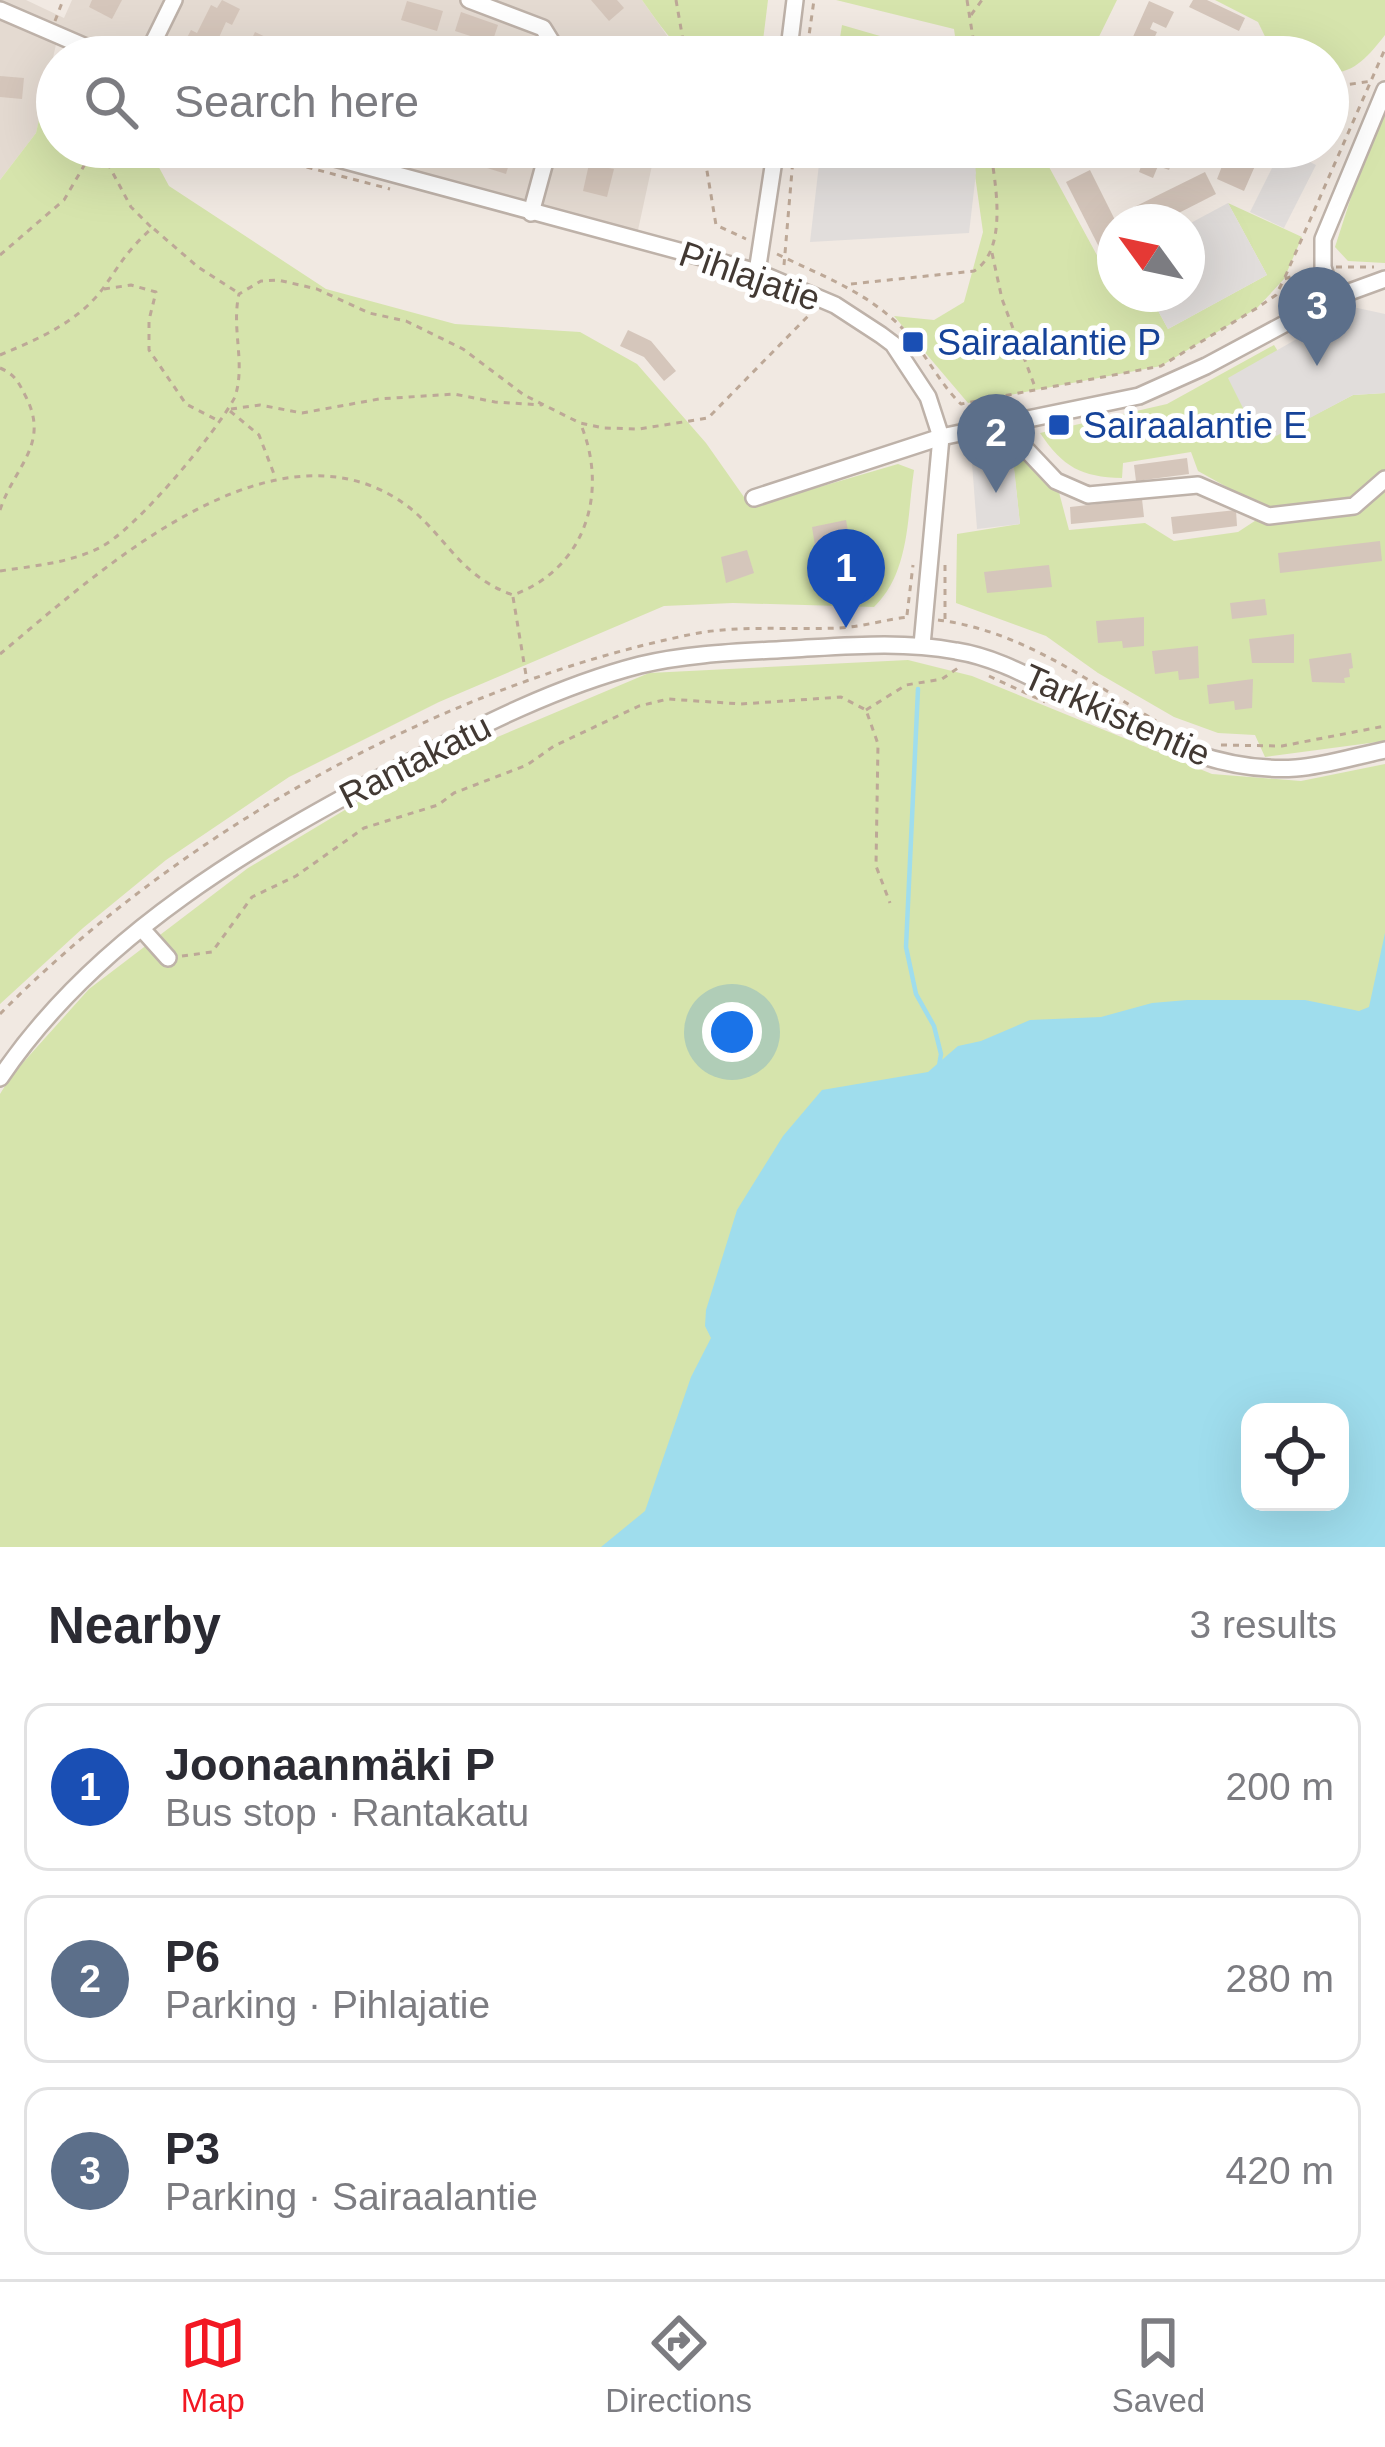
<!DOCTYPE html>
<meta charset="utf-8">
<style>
body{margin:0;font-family:Helvetica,sans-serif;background:#f7f7f7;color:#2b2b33}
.controls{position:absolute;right:36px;bottom:36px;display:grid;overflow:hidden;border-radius:24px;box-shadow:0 12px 48px #0002}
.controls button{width:108px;height:108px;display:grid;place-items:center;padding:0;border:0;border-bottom:3px solid #e1e1e2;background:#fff;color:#2b2b33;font:60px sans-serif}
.compass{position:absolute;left:1097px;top:204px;width:108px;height:108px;border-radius:50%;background:#fff;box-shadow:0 12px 48px #0002;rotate:303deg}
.you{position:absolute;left:732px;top:1032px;width:42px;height:42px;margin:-30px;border:9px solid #fff;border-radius:50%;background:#1a73e8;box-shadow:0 0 0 18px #1a73e833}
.badge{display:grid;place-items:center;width:78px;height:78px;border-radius:50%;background:#f21823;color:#fff;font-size:39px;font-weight:700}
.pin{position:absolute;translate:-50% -99px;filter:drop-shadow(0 3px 6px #0008)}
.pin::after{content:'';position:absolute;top:63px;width:42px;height:36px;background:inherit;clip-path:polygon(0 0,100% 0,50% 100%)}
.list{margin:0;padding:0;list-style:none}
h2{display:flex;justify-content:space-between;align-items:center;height:156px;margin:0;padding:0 48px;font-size:51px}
h2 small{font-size:39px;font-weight:400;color:#7c7c81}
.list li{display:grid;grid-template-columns:78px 1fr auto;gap:36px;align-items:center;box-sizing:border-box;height:168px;margin:0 24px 24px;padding:0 24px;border:3px solid #e1e1e2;border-radius:24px}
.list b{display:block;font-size:45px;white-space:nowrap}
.list p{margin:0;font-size:39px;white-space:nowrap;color:#7c7c81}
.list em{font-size:39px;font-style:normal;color:#7c7c81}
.icon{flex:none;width:66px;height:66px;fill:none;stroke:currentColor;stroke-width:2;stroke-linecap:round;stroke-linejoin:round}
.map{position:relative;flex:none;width:1385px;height:1547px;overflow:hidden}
.search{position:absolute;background:#fff;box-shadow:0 12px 48px #0002;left:36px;right:36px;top:36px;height:132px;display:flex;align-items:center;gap:30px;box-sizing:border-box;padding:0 42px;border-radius:66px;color:#7c7c81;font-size:45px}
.sheet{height:732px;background:#fff}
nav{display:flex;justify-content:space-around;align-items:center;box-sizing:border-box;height:168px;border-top:3px solid #e1e1e2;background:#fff;font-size:33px;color:#7c7c81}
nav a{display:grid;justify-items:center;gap:6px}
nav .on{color:#f21823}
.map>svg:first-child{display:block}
</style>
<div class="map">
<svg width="1385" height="1547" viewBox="0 0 1385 1547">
<rect width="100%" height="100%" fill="#f1e9e2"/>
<!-- residential -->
<g fill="#e4dad1">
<path d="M 0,0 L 26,0 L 64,18 L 72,0 L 642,0 L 673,44 L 671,57 L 92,57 L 57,40 L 36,133 L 0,180 Z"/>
<path d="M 277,147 L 656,147 L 635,244 L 302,159 Z"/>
</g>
<!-- green -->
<g fill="#d6e4ac" fill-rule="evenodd">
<path d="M 642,0 L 768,0 L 761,57 C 684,57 687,64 642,0 Z"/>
<path d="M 836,0 L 1117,0 L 1089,57 L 958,57 L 954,29 Z"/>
<path d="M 1215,0 L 1385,0 L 1385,35 C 1369,55 1355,74 1328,73 L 1328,57 L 1288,57 L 1272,51 L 1258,22 Z"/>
<path d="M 842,25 L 925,49 L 924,57 L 837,57 Z"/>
<path d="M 52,60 L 57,63 L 57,147 L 148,147 L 169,186 L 326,289 L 455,324 L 580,332 L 637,364 L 706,443 L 751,507 L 898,464 L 914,470 C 907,517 910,572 874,607 L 733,603 L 664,606 L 439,702 L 289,777 L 166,860 L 83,928 L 0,1004 L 0,180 L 36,133 Z"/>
<path d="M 1385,110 L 1385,263 L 1348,261 L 1335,247 L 1363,160 Z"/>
<path d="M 971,147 L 1045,147 L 1042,154 L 1105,270 L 1115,265 L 1115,294 L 1149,294 L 1168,329 L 1267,275 L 1228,203 L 1302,237 L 1284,279 L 1257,308 L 1161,366 L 968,403 L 894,316 L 934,320 L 964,302 L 983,232 Z"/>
<path d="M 1274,345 L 1279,353 L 1261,443 L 1353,395 L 1385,393 L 1385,741 L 1265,757 L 1255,735 L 1218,733 L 1174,717 L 1098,673 L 1046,636 L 956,603 L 957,534 L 1020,524 L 1013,461 L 1032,458 L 1056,481 L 1069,530 L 1145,523 L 1174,541 L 1238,532 L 1270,511 L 1198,471 L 1191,452 L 1123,463 L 1122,478 C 1081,477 1063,467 1040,433 L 1167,404 Z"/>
<path d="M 908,660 L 972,676 L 1212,774 L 1301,781 L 1385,764 L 1385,1547 L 0,1547 L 0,1094 L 11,1076 L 89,989 L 248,868 L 393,781 L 649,673 ZM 1250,1412 L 1340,1412 L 1340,1502 L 1250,1502 Z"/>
</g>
<!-- parking -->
<g fill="#e1dddb">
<path d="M 821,147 L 973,147 L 976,173 L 969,233 L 810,242 Z"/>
<path d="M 1282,148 L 1316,165 L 1284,228 L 1250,212 Z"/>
<path d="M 1228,203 L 1267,275 L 1168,329 L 1149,294 L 1187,294 L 1187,225 Z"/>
<path d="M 1353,307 L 1385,314 L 1385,393 L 1353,395 L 1261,444 L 1228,378 Z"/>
<path d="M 1007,455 L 1013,458 L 1020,524 L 977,529 L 972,463 Z"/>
</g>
<!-- water -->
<path fill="#9fdded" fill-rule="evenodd" d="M 1385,933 L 1385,1547 L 601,1547 L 645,1511 L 691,1377 L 711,1338 L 705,1326 L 706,1310 L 737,1210 L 783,1136 L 822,1090 L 928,1072 L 958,1046 L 981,1041 L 1030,1020 L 1101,1017 L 1152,1003 L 1187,1000 L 1305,1000 L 1359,1011 L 1369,1007 ZM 1250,1412 L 1340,1412 L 1340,1502 L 1250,1502 Z"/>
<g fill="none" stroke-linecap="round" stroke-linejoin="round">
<!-- stream -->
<path stroke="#9fdded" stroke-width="4.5" d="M 918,689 L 906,947 L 916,994 L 934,1026 L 941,1054 L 939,1066"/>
</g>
<!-- building -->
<g fill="#d5c6bb">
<path d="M 92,0 L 122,0 L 112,19 L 89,7 Z"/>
<path d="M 222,0 L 240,9 L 232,25 L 226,22 L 216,44 L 210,41 L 202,57 L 177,57 L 191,30 L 197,33 L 211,5 L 217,8 Z"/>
<path d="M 591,0 L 617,0 L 624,8 L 609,21 Z"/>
<path d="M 1193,0 L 1207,0 L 1245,18 L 1239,31 L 1189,7 Z"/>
<path d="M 407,1 L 443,11 L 437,31 L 401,20 Z"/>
<path d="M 1149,1 L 1174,12 L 1166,28 L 1153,22 L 1150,29 L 1157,32 L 1150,47 L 1132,39 Z"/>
<path d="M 461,12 L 498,25 L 492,43 L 455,31 Z"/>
<path d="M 255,32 L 274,41 L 267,57 L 235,57 L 238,50 L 245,53 Z"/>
<path d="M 510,40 L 532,49 L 538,46 L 544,57 L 526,57 L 524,53 L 522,57 L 504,55 Z"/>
<path d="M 0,76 L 24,78 L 22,99 L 0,97 Z"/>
<path d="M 489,147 L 514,147 L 506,174 L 484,167 Z"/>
<path d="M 1138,147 L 1151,147 L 1174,157 L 1169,170 L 1158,166 L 1153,178 L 1139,172 L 1143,161 L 1134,157 Z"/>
<path d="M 1192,147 L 1256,147 L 1262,150 L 1244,191 L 1217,179 L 1224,161 Z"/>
<path d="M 589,164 L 614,169 L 607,197 L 583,191 Z"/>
<path d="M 1090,170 L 1115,220 L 1115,242 L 1100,249 L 1066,182 Z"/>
<path d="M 1205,172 L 1216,194 L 1161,222 L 1129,222 L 1124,212 Z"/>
<path d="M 628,330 L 651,341 L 676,371 L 664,381 L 644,357 L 620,346 Z"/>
<path d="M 1187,458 L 1189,474 L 1136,481 L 1134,465 Z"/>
<path d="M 1142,499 L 1144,517 L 1071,524 L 1070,507 Z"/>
<path d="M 1236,510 L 1237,526 L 1173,534 L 1171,517 Z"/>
<path d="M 846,520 L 851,549 L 817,558 L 812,527 Z"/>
<path d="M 1380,541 L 1382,561 L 1280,573 L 1278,553 Z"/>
<path d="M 747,550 L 754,573 L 726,583 L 721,557 Z"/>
<path d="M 1049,565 L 1052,587 L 987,593 L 984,572 Z"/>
<path d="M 1265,599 L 1267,615 L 1232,619 L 1230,603 Z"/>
<path d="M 1144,617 L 1144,646 L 1123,648 L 1122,641 L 1098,643 L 1096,621 Z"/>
<path d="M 1294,634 L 1294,663 L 1252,663 L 1249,639 Z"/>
<path d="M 1198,646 L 1199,678 L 1179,680 L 1178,671 L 1155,674 L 1152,651 Z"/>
<path d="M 1351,653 L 1353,668 L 1349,669 L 1350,677 L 1344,678 L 1345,683 L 1312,682 L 1309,659 Z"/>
<path d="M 1253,679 L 1252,708 L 1235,710 L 1234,701 L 1209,704 L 1207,685 Z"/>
</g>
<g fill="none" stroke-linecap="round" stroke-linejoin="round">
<!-- minor casing -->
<g stroke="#beb2a9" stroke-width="20">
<g id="minor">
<path d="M 469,0 L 543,28 L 561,57"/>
<path d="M 0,10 L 109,57"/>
<path d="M 146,57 L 174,0"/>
<path d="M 788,57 L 795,0"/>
<path d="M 294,147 L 757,272 L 835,305 L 881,335 L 893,344 L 928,397 L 941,437 L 922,645"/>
<path d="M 531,213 L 549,147"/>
<path d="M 757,272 L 776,147"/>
<path d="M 1333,298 L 1323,267 L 1323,239 L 1385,90"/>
<path d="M 1002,424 L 1056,481 L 1088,495 L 1198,485 L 1269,516 L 1354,506 L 1385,479"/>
<path d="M 754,498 L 941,437 L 1139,396 L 1206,366 L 1333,298 L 1385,279"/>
<path d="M 142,929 L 168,958"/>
<path d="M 0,1078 C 97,934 255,843 406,764 C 480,726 558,686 640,665 C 690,653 742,652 793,649 C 848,646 902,641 956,651 C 995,657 1030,677 1065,694 C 1139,730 1211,774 1296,768 C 1325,766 1356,756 1385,750"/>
</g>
</g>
<!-- path -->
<g stroke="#bda897" stroke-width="3" stroke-dasharray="6 6" stroke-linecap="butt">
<path d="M 676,0 L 686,57"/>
<path d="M 967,0 L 976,57"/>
<path d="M 971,15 L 982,0"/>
<path d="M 55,21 L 63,0"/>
<path d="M 806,57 L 814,0"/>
<path d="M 1338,86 L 1372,81"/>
<path d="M 259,147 L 286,160"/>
<path d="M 703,147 L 716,225 L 746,239"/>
<path d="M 295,164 L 390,189"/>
<path d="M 154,229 L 198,267 L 237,292"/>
<path d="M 992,253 L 1002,299 L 1035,387"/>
<path d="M 777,254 C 822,276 868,292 904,330 C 926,353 938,382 961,404 L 1161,366 L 1257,308 L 1276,295 L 1284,279 L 1309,271"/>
<path d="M 0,255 L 64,200 L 95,147"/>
<path d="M 784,265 L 794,147"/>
<path d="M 1336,267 L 1374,267"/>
<path d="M 1285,277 L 1385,49"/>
<path d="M 851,284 L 974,271 C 1009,249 995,182 990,147"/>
<path d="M 104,289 L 131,285 L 156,292 L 149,320 L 149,350 L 186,404 L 217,420"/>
<path d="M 0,355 C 38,339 79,322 104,287 C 123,260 126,252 152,228 L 131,207 L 99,147"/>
<path d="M 0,368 C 14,374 18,381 25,395 C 51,444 15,465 0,510"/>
<path d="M 231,409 L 260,405 L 302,413 L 379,399 L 454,394 L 495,402 L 542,405"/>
<path d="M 230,411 L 259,435 L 274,474"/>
<path d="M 0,571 C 33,566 69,563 99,548 C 135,531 216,433 235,397 C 246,363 231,329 239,294 L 261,281 L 278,280 L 317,289 L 369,313 L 406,321 L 463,349 L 524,395 L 580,423 L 604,428 L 639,429 L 708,418 L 811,313"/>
<path d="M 513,597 L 527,681"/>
<path d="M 907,615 L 913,565"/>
<path d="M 945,619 L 945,562"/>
<path d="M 938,620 C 1019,630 1087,680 1156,721"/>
<path d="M 0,654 C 95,575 263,419 394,497 C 443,526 453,574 513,595 C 585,569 609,493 581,425"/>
<path d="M 989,676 L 1045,702"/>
<path d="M 866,710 L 906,685 L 942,679 L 958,668"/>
<path d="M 1221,745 L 1282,746 L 1385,726"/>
<path d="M 182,956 L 212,952 L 252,897 L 296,876 L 364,828 L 438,805 L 454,793 L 527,765 L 554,746 L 639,706 L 668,699 L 741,704 L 841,697 L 866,710 L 878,744 L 876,866 L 890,903"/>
<path d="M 0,1014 C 179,832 442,685 693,634 C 739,625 791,630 838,628 C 863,627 886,619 910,617"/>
</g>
<!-- minor -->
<use href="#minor" stroke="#fff" stroke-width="15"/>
</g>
<!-- markers -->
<g fill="#1a4fb4" stroke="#fff" stroke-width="4.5">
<rect x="901" y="330" width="24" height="24" rx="6"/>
<rect x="1047" y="413" width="24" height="24" rx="6"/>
</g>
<g text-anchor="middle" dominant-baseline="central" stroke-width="10" stroke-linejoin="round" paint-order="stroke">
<!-- street labels -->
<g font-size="36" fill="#423933" stroke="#fff">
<text transform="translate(750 276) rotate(19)">Pihlajatie</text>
<text transform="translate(1117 715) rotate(24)">Tarkkistentie</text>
<text transform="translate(415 761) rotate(-27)">Rantakatu</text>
</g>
<!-- transit labels -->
<g font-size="36" fill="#164399" stroke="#fff" text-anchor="start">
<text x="937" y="342">Sairaalantie P</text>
<text x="1083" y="425">Sairaalantie E</text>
</g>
</g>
</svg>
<div class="controls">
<button><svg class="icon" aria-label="locate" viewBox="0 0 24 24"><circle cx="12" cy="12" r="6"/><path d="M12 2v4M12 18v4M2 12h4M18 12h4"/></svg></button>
</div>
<svg class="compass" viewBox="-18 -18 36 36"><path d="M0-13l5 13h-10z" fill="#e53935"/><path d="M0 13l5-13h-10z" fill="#7c7c81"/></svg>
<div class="you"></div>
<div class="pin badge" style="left:846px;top:628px;background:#1a4fb4">1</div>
<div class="pin badge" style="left:996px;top:493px;background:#5c6f8a">2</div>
<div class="pin badge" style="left:1317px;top:366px;background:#5c6f8a">3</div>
<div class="search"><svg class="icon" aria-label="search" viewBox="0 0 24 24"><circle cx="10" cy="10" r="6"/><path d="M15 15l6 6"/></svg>Search here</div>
</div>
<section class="sheet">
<h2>Nearby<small>3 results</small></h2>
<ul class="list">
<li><span class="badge" style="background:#1a4fb4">1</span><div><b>Joonaanmäki P</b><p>Bus stop · Rantakatu</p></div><em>200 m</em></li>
<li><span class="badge" style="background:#5c6f8a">2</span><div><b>P6</b><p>Parking · Pihlajatie</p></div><em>280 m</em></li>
<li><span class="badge" style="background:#5c6f8a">3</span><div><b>P3</b><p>Parking · Sairaalantie</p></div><em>420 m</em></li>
</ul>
</section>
<nav>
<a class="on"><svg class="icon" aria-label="map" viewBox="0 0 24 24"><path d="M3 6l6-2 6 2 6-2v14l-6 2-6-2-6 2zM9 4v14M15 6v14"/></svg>Map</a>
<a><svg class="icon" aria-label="directions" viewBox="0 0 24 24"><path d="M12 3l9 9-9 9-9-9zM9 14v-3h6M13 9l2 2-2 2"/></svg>Directions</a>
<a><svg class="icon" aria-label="saved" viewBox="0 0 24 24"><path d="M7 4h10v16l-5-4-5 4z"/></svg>Saved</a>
</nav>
